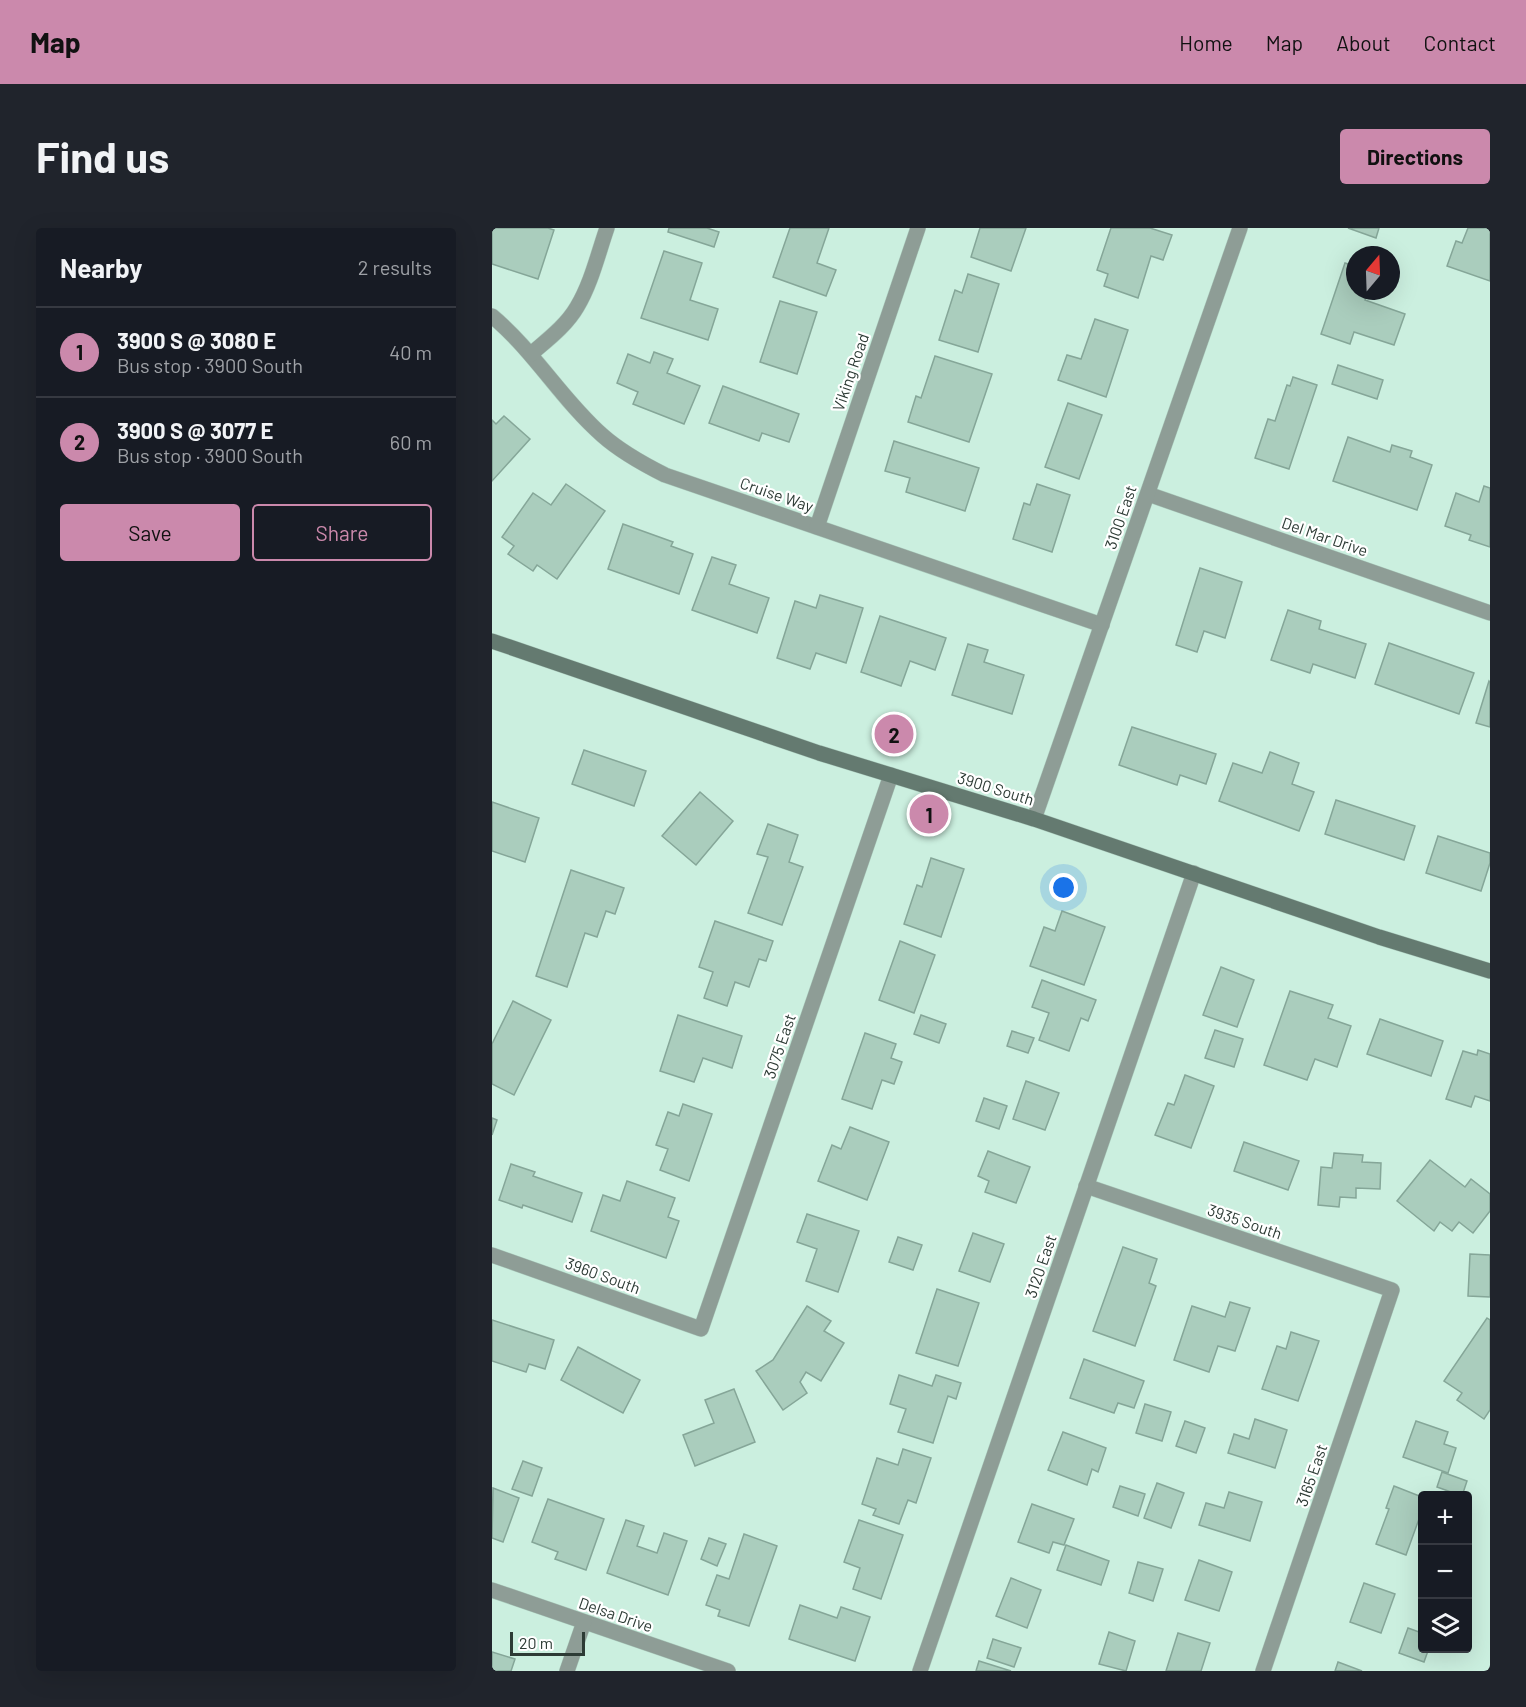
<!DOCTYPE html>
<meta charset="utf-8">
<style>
body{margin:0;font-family:Barlow,sans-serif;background:#20242c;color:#f1f3f6}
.controls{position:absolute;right:18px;bottom:18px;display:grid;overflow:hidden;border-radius:6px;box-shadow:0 6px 24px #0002}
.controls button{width:54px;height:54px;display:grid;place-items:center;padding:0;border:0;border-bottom:2px solid #363941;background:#171b24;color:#f1f3f6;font:30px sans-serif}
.compass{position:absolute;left:854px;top:18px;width:54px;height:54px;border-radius:50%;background:#171b24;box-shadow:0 6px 24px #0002;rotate:19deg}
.scale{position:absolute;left:18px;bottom:15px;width:75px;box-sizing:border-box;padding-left:6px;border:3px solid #2d3b35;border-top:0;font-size:16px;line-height:21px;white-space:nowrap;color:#2d3b35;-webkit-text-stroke:4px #fff;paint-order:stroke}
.you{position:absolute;left:572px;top:660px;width:21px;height:21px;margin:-15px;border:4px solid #fff;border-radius:50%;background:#1a73e8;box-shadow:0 0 0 9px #1a73e833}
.badge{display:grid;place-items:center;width:39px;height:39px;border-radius:50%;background:#cb89ac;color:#111;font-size:20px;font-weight:700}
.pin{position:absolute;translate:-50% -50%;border:3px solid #fff;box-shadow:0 2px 6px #0006}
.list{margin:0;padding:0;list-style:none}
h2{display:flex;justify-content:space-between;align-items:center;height:78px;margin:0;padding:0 24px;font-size:26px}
h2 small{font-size:20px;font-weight:400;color:#9ea1a6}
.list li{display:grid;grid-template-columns:39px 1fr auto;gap:18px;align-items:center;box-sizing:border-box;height:90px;padding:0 24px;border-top:2px solid #363941}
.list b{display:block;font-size:22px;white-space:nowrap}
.list p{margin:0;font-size:20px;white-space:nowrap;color:#9ea1a6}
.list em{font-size:20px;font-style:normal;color:#9ea1a6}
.actions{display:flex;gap:12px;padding:18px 24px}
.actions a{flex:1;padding:14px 0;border:2px solid #cb89ac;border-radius:6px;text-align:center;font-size:21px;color:#cb89ac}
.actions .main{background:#cb89ac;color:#111}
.icon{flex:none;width:33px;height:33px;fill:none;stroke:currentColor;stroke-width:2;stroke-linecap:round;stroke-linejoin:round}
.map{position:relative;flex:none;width:998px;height:1443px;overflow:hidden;border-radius:6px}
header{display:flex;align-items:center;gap:36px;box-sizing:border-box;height:84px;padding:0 30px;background:#cb89ac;color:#111}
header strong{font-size:28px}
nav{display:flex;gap:33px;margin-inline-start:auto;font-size:21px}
.intro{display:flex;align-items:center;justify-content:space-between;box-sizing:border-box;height:144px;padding:0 36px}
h1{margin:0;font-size:42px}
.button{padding:15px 27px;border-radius:6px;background:#cb89ac;color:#111;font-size:21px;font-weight:700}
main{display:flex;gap:36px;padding:0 36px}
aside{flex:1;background:#171b24;border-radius:6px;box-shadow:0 6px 24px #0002}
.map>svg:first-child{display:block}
</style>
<header>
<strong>Map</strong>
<nav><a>Home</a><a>Map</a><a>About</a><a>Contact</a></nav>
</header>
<div class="intro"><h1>Find us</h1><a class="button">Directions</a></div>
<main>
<aside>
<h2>Nearby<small>2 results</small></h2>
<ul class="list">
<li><span class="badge">1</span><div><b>3900 S @ 3080 E</b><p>Bus stop · 3900 South</p></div><em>40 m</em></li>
<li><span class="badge">2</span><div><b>3900 S @ 3077 E</b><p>Bus stop · 3900 South</p></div><em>60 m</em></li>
</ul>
<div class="actions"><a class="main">Save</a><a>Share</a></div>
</aside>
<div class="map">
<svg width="998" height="1443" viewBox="0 0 998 1443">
<rect width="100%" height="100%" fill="#cbefdf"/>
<!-- building -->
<g fill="#aacdbd" stroke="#85a698" stroke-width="1.5">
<path d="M 0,0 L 56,0 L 62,2 L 46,51 L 0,36 Z"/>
<path d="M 177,0 L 215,0 L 227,4 L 222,19 L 176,4 Z"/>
<path d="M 298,0 L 337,0 L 325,35 L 344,42 L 334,68 L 281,49 Z"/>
<path d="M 488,0 L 534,0 L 519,43 L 479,29 Z"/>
<path d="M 619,0 L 658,0 L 680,7 L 671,32 L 659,28 L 646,70 L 612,58 L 616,46 L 605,42 Z"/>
<path d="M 856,0 L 887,0 L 884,10 Z"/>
<path d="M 976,0 L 998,0 L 998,53 L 955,38 L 964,13 L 970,15 Z"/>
<path d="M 172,23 L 210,35 L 198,72 L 226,81 L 216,112 L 149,90 Z"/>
<path d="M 853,35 L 863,38 L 863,63 L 876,63 L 873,72 L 913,86 L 902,117 L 862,104 L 858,116 L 829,106 Z"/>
<path d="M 476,46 L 507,56 L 486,124 L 447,112 L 463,62 L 470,65 Z"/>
<path d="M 288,73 L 325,84 L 305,146 L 268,134 Z"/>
<path d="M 603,91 L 636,102 L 614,169 L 566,152 L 575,127 L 589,131 Z"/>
<path d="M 162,124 L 181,131 L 175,145 L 208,158 L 192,196 L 141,176 L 146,164 L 125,155 L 136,126 L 158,135 Z"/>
<path d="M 443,128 L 500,146 L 477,214 L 416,194 L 424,168 L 429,170 Z"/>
<path d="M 846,137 L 891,152 L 885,171 L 840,156 Z"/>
<path d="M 801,149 L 825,157 L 797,241 L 763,230 L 776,191 L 783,193 L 795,157 L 798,158 Z"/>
<path d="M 231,158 L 307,186 L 297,214 L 270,205 L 267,213 L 217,195 Z"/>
<path d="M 576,175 L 610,187 L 587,251 L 553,239 Z"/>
<path d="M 12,188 L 38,211 L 0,253 L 0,192 L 4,196 Z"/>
<path d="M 856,209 L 898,224 L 900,217 L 920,223 L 918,229 L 940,237 L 925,282 L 841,253 Z"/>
<path d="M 402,213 L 487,240 L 473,283 L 414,264 L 418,250 L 393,243 Z"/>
<path d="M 74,256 L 113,283 L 65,351 L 45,337 L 41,343 L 16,326 L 22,318 L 10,309 L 41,265 L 59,277 Z"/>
<path d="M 545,256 L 578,267 L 560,324 L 521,311 L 532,275 L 538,277 Z"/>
<path d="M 992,258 L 998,260 L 998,319 L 977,312 L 979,307 L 953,298 L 964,265 L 987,274 Z"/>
<path d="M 131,296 L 181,314 L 179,318 L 201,326 L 187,366 L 116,341 Z"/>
<path d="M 220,329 L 244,337 L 237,356 L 277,370 L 265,405 L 200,382 Z"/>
<path d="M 708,340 L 750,354 L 733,410 L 712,403 L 705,424 L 684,417 Z"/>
<path d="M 328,367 L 371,380 L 354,435 L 324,425 L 318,441 L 285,430 L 303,373 L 324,380 Z"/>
<path d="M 796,382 L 829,393 L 827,401 L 874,416 L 863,450 L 821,436 L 818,445 L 779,432 Z"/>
<path d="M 388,388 L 454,410 L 443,442 L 418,433 L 409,458 L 369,444 Z"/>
<path d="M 897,415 L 982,445 L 967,486 L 883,456 Z"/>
<path d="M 476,416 L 496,422 L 492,434 L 532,447 L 520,486 L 460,467 Z"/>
<path d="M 997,453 L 998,454 L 998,499 L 984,495 Z"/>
<path d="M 640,499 L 724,526 L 714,556 L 688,547 L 685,557 L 627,537 Z"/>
<path d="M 92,522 L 154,543 L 142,578 L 80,556 Z"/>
<path d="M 778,524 L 807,535 L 800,556 L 822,564 L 807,603 L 727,573 L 741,535 L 770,545 Z"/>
<path d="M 208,564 L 241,593 L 204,637 L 170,608 Z"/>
<path d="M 844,572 L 923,598 L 912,632 L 833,606 Z"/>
<path d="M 0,574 L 47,590 L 33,634 L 0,623 Z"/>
<path d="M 276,596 L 306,607 L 297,634 L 311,639 L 290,697 L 256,685 L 276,629 L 265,626 Z"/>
<path d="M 946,608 L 998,625 L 998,635 L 989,663 L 934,645 Z"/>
<path d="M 439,630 L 472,641 L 449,709 L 412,696 L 425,657 L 430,659 Z"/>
<path d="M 79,642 L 132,660 L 123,686 L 114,683 L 105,709 L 93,705 L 75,759 L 44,748 Z"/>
<path d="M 570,683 L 613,699 L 592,757 L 538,738 L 552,699 L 563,703 Z"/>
<path d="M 223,693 L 281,713 L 274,733 L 267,731 L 257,759 L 243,754 L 235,778 L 212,770 L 221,744 L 207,739 Z"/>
<path d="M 408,713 L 443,727 L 422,785 L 387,772 Z"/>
<path d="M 729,739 L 762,752 L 745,799 L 711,787 Z"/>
<path d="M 550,752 L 604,772 L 596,793 L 589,790 L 577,823 L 547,812 L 557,785 L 540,779 Z"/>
<path d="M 798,763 L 841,777 L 836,790 L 859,798 L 845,839 L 823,831 L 815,852 L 772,837 Z"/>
<path d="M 21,773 L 59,792 L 22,867 L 0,856 L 0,816 Z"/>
<path d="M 186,787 L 250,808 L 240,840 L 211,830 L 202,854 L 168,843 Z"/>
<path d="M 429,787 L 454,796 L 447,815 L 422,806 Z"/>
<path d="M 888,791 L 951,813 L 939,848 L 875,826 Z"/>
<path d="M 723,802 L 751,811 L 742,839 L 713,830 Z"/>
<path d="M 520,803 L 542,810 L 536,825 L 515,818 Z"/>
<path d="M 373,805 L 404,816 L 399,830 L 410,834 L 402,856 L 390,852 L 380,881 L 350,871 Z"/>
<path d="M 986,822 L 998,826 L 998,873 L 983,868 L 979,879 L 954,871 L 971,823 L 985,827 Z"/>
<path d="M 693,847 L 722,858 L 699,920 L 663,907 L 676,875 L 682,877 Z"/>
<path d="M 534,853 L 567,865 L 553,902 L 521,891 Z"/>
<path d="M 492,870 L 515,878 L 507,901 L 484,893 Z"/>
<path d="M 191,876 L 220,886 L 197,953 L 168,942 L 176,921 L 164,917 L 176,884 L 187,888 Z"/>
<path d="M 0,890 L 5,892 L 0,907 Z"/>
<path d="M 358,899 L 397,914 L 375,972 L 326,953 L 340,917 L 349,921 Z"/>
<path d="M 752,914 L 807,933 L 796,962 L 742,943 Z"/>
<path d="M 496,923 L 538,939 L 524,975 L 493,964 L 497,953 L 486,948 Z"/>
<path d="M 842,925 L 871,927 L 870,934 L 889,935 L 888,961 L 864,960 L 864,970 L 848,969 L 847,979 L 826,977 L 829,939 L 840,940 Z"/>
<path d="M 938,932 L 973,959 L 979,951 L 998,966 L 998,983 L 981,1005 L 967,994 L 960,1003 L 948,994 L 942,1003 L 905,973 Z"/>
<path d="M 19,936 L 43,944 L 41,948 L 90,965 L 80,994 L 31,977 L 30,980 L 7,972 Z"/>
<path d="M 135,953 L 183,970 L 176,989 L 187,993 L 174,1030 L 99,1003 L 111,967 L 128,973 Z"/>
<path d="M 315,986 L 367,1003 L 346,1064 L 314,1053 L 325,1021 L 305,1014 Z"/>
<path d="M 481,1005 L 512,1016 L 498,1054 L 467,1043 Z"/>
<path d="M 406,1009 L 430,1017 L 421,1042 L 397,1034 Z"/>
<path d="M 631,1019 L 665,1031 L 657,1055 L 664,1058 L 643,1118 L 601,1103 Z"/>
<path d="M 978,1026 L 998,1027 L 998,1069 L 976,1068 Z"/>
<path d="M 445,1061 L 487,1075 L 466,1138 L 424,1125 Z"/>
<path d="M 738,1074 L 758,1080 L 743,1123 L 726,1118 L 717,1144 L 682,1132 L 700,1078 L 733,1089 Z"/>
<path d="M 315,1078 L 339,1093 L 332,1103 L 352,1115 L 329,1153 L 314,1144 L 308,1154 L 315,1165 L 291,1182 L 264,1143 L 281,1132 Z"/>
<path d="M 995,1090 L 998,1092 L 998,1182 L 992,1191 L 965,1172 L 970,1165 L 952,1153 Z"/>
<path d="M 0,1092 L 62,1112 L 53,1141 L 37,1136 L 34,1144 L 0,1133 Z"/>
<path d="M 799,1104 L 827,1113 L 806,1173 L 770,1161 L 785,1118 L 794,1121 Z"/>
<path d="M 86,1119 L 148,1152 L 131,1185 L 69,1152 Z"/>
<path d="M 592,1131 L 652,1153 L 642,1180 L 626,1175 L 622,1185 L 578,1170 Z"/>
<path d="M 407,1147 L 440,1158 L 444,1147 L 469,1155 L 464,1171 L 456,1168 L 441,1215 L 406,1204 L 414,1181 L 398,1176 Z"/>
<path d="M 242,1161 L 263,1214 L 203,1238 L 191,1207 L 222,1195 L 213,1172 Z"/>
<path d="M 653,1176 L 679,1184 L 670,1213 L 644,1205 Z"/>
<path d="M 763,1191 L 795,1202 L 783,1240 L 736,1225 L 742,1206 L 757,1211 Z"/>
<path d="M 693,1193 L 713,1200 L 704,1225 L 684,1218 Z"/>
<path d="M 924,1193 L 956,1204 L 952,1216 L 964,1220 L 956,1245 L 911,1229 Z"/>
<path d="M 571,1204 L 614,1220 L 606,1244 L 600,1241 L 595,1257 L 556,1242 Z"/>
<path d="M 411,1221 L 439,1230 L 424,1275 L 416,1272 L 407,1296 L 381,1287 L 384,1281 L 370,1276 L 385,1230 L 406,1237 Z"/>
<path d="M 31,1233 L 50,1240 L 40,1268 L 20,1261 Z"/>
<path d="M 950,1244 L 975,1253 L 970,1268 L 945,1259 Z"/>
<path d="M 665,1255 L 692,1265 L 679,1300 L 652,1290 Z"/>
<path d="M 628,1258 L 653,1266 L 646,1288 L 621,1279 Z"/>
<path d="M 902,1258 L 930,1269 L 930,1292 L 927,1291 L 914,1327 L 884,1316 L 897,1281 L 894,1280 Z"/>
<path d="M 1,1260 L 27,1270 L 11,1314 L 0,1310 Z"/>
<path d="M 737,1264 L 770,1274 L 758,1313 L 707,1297 L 714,1275 L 732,1280 Z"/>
<path d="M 56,1271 L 112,1291 L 94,1342 L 63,1331 L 66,1324 L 40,1314 Z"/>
<path d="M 540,1276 L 582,1291 L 572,1317 L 561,1314 L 557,1325 L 526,1314 Z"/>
<path d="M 134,1292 L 152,1298 L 145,1318 L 165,1325 L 172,1305 L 195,1313 L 176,1367 L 115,1345 Z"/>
<path d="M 367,1292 L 411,1307 L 389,1371 L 361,1361 L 368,1340 L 352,1334 Z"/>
<path d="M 252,1306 L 285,1318 L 257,1398 L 226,1388 L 228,1382 L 214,1377 L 225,1347 L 237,1351 Z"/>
<path d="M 217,1310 L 234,1316 L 225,1338 L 209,1331 Z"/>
<path d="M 574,1317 L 617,1333 L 609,1357 L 565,1342 Z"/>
<path d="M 707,1332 L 740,1344 L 727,1383 L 693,1372 Z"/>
<path d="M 646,1334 L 671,1341 L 661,1373 L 637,1365 Z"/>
<path d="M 519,1350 L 549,1362 L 535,1400 L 504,1388 Z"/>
<path d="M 872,1355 L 903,1366 L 889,1405 L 858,1394 Z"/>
<path d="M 308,1377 L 345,1390 L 349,1379 L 378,1389 L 363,1433 L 297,1411 Z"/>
<path d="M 916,1400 L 930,1405 L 930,1420 L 937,1420 L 932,1434 L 907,1425 Z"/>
<path d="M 617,1404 L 643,1413 L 634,1443 L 607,1436 Z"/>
<path d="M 686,1405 L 718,1415 L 709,1443 L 674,1443 Z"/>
<path d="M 501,1411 L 529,1420 L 522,1439 L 495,1430 Z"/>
<path d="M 0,1424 L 23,1431 L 19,1443 L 0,1443 Z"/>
<path d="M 487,1433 L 519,1443 L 484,1443 Z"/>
<path d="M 846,1434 L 870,1443 L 843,1443 Z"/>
</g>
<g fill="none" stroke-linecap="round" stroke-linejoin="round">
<!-- minor casing -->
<g stroke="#abcbbd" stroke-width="16">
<g id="minor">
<path d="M 0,88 C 42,123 70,172 110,207 C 129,224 151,236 173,247 L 610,397"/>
<path d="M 39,126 C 55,112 74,98 85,79 C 99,56 106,26 115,0"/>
<path d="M 656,266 L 998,385"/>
<path d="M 325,299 L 426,0"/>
<path d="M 542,591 L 748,0"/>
<path d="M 594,958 L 900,1062 L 771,1443"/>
<path d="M 0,1027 L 209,1101 L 399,547"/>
<path d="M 0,1362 L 236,1443"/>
<path d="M 75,1443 L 92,1394"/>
<path d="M 428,1443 L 702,645"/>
</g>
</g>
<!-- secondary casing -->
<g stroke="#abcbbd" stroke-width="16">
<path id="secondary" d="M 0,413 L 327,525 L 542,591 L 887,709 L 998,743"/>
</g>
<!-- minor -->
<use href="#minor" stroke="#8e9d96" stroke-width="15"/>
<!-- secondary -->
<use href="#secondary" stroke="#647a70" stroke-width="15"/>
</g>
<g text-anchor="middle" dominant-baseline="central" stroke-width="4.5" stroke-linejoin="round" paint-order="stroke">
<!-- street labels -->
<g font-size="16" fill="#2d3b35" stroke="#fff">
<text transform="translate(358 144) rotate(-71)">Viking Road</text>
<text transform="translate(285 266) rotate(19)">Cruise Way</text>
<text transform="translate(628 289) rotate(-71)">3100 East</text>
<text transform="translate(833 308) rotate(19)">Del Mar Drive</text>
<text transform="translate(504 560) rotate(17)">3900 South</text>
<text transform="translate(287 818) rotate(-71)">3075 East</text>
<text transform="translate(753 993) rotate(19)">3935 South</text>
<text transform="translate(548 1038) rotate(-71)">3120 East</text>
<text transform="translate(111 1047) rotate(20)">3960 South</text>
<text transform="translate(819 1247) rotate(-71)">3165 East</text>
<text transform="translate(124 1386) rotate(19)">Delsa Drive</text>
</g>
</g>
</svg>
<div class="controls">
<button>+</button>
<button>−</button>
<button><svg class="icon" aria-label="layers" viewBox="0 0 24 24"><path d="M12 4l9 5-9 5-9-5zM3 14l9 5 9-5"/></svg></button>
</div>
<svg class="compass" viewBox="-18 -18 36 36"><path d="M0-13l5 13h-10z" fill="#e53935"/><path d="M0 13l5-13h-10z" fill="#9ea1a6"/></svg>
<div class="scale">20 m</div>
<div class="you"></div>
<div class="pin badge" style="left:437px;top:586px">1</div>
<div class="pin badge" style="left:402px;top:506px">2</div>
</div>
</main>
